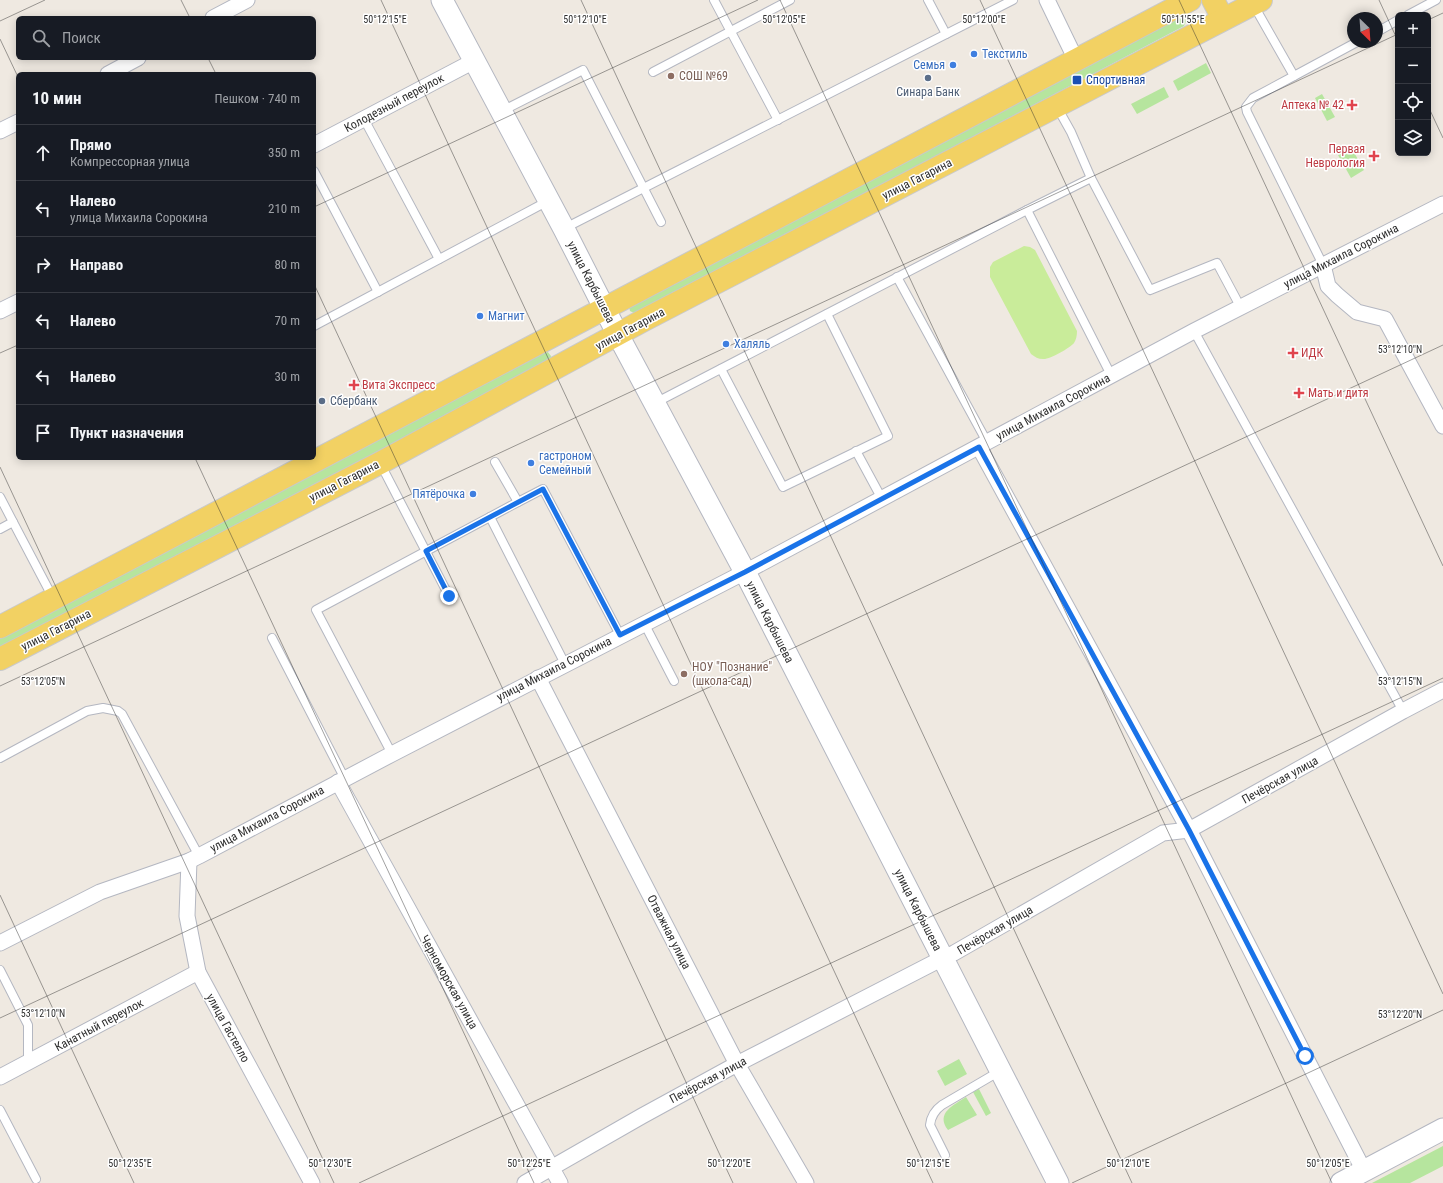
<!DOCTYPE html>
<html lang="ru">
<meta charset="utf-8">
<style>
body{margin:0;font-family:"Roboto Condensed",sans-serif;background:#20242c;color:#f1f3f6}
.controls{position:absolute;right:12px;top:12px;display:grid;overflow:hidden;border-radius:6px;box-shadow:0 2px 10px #0003}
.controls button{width:36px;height:36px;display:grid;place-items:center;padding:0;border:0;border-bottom:1px solid #363941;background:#171b24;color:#f1f3f6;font:20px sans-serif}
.compass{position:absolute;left:1347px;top:12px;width:36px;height:36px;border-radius:50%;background:#171b24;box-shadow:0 2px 10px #0003;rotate:155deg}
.stop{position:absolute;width:12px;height:12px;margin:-9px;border:3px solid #1a73e8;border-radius:50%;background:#fff}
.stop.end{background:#1a73e8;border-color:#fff;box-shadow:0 1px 4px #0008}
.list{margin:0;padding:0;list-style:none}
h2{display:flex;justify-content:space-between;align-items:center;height:52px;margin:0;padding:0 16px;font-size:17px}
h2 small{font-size:13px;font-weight:400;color:#9ea1a6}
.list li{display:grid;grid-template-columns:26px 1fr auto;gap:12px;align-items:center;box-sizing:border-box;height:56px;padding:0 16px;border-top:1px solid #363941}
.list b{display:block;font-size:15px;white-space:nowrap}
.list p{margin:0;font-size:13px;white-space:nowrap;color:#9ea1a6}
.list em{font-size:13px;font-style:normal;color:#9ea1a6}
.icon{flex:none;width:22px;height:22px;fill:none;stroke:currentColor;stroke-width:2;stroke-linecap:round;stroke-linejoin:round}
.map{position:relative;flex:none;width:1443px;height:1183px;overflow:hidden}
.search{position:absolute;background:#171b24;box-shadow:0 2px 10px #0003;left:16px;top:16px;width:300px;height:44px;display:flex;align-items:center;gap:10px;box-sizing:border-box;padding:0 14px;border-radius:6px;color:#9ea1a6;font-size:15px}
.panel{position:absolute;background:#171b24;box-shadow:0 2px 10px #0003;left:16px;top:72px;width:300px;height:388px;border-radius:6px}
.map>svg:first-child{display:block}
</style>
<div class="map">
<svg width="1443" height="1183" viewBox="0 0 1443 1183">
<rect width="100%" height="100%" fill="#efe9e1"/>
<!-- green -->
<g fill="#b6e59e">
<path d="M 1181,16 L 1184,17 L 1186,21 L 1184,26 L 636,314 L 630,311 L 629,307 Z"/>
<path d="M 1206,63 L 1211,73 L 1178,91 L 1173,81 Z"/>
<path d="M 1164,87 L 1169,97 L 1137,114 L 1131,104 Z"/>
<path d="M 1322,94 L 1335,117 L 1327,121 L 1315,98 Z"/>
<path d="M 1351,147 L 1364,170 L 1351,178 L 1338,155 Z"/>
<path d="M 547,351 L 551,356 L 550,361 L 0,649 L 0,639 Z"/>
<path d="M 959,1059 L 967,1074 L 945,1086 L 937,1071 Z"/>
<path d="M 979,1089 L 991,1113 L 986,1116 L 973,1092 Z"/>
<path d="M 966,1097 L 977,1115 L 948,1130 C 935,1113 954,1105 966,1097 Z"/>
<path d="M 1443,1146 L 1443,1166 L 1410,1183 L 1372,1183 Z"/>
</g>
<!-- pitch -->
<path fill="#c9ec9a" d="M 1024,246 L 1030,247 L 1035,250 L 1077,331 C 1077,336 1076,340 1074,343 C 1070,348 1049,360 1043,359 C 1038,359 1035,357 1031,354 L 990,277 L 990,267 L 993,262 Z"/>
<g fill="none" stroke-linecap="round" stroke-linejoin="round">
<!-- lane casing -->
<g stroke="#b4b7c1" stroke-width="10">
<g id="lane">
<path d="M 714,0 L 778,120"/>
<path d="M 928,0 L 946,34"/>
<path d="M 1253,4 L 1294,76 L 1253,98 L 1246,107 L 1247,112 L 1323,265"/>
<path d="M 1408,15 L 1436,0"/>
<path d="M 1377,32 L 1398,20"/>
<path d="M 653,72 L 790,0"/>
<path d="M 1294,76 L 1357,42"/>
<path d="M 1057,107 L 1071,132 L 1091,178 L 1150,290 L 1217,263 L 1241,308"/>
<path d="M 502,111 L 583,70 L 661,222"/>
<path d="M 364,119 L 439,259"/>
<path d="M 314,171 L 378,292"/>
<path d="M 1027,210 L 1111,375"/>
<path d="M 565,228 L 1013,0"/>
<path d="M 897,277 L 987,442"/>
<path d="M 314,326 L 548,201"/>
<path d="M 1194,331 L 1403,711"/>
<path d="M 721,369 L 783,487 L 888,436 L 827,314"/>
<path d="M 655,403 L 1027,210 L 1091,178"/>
<path d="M 856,451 L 882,499"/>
<path d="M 495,462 L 518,502"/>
<path d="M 380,463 L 449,596"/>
<path d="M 0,497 L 13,522 L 0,529"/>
<path d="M 490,517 L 565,664"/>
<path d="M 13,522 L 53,598"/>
<path d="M 644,623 L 674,681"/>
<path d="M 272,638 L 345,779"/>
<path d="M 392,754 L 316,610 L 518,502 L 543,489 L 620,635"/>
<path d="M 0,758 L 87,711 L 103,708 L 118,711 L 122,714 L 199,856"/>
<path d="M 0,970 L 28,1025 L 28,1063"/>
<path d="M 0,1110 L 36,1179"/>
<path d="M 945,1155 L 930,1125 C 931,1116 935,1110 942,1105 L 1000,1071"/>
</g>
</g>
<!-- street casing -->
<g stroke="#b4b7c1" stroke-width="17">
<g id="street">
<path d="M 1047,0 L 1076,60"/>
<path d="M 213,18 L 247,0"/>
<path d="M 108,74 L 138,58"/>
<path d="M 0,131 L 18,122"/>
<path d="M 314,145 L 474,61"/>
<path d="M 1323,265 L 1328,286 L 1337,295 L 1357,312 L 1385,319 L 1443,426"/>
<path d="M 0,311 L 18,302"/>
<path d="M 979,447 L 1189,830 L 1364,1171"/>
<path d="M 538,678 L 737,1064 L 806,1183"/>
<path d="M 338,782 L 560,1183"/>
<path d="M 189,861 L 187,916 L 198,972 L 312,1183"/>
<path d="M 0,943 L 100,892 L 189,861 L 199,856 L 392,754 L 745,572 L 1194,331 L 1443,204"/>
<path d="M 0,1077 L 198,972"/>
<path d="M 525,1183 L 642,1116 L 737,1064 L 943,958 L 954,953 L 1163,833 L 1189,830 L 1403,711 L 1443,690"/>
</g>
</g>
<!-- secondary casing -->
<g stroke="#b4b7c1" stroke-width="23">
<g id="secondary">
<path d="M 442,0 L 564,229 L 618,335 L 745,572 L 1058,1183"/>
<path d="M 1341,1183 L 1443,1129"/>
</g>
</g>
<!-- primary casing -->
<g stroke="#c9c9c9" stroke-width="24">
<g id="primary">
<path d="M 1213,0 L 1223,19"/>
<path d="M 0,627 L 1190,0"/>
<path d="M 0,659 L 380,463 L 644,320 L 1261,0"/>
</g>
</g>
<!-- lane -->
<use href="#lane" stroke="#fff" stroke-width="8"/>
<!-- street -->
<use href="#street" stroke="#fff" stroke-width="15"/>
<!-- secondary -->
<use href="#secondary" stroke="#fff" stroke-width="21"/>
<!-- primary -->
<use href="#primary" stroke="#f2d163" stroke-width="22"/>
</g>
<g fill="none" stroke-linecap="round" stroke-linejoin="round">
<!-- route -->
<path stroke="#1a73e8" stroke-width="5" d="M 449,596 L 426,551 L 543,489 L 620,635 L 745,572 L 979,447 L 1189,830 L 1305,1056"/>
</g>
<!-- ticks -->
<path fill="none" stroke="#2e2e2e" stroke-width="1" stroke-opacity="0.45" d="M 181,0 L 190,18M 381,0 L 933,1183M 581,0 L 1132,1183M 780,0 L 1332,1183M 980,0 L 1443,994M 1179,0 L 1443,566M 1379,0 L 1398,41M 1428,20 L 1443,13M 0,21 L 45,0M 0,39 L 18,77M 208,58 L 216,74M 1428,106 L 1443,138M 314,207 L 758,0M 314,284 L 733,1183M 0,353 L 18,345M 195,458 L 534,1183M 0,467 L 334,1183M 0,686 L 1398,34M 0,895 L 134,1183M 0,1018 L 1443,345M 359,1183 L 1443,678M 1072,1183 L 1443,1010"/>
<!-- markers -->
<g fill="#3f7fe0" stroke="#fff" stroke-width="1.5">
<circle cx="974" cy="54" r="4"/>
<circle cx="953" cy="65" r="4"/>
<circle cx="480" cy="316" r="4"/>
<circle cx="726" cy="344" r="4"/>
<circle cx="531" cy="463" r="4"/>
<circle cx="473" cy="494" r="4"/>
</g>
<g fill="#8d6e63" stroke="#fff" stroke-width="1.5">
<circle cx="671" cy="76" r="4"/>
<circle cx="684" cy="674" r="4"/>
</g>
<g fill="#5c6f8a" stroke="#fff" stroke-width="1.5">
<circle cx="928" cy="78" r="4"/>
<circle cx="322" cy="401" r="4"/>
</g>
<rect fill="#1a4fb4" stroke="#fff" stroke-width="1.5" x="1072" y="75" width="10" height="10" rx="2"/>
<g fill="#e0444e" stroke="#fff" stroke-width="1.5">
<path d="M1350 99h4v4h4v4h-4v4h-4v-4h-4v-4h4z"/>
<path d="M1372 150h4v4h4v4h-4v4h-4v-4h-4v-4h4z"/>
<path d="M1291 347h4v4h4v4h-4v4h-4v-4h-4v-4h4z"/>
<path d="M352 379h4v4h4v4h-4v4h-4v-4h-4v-4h4z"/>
<path d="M1297 387h4v4h4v4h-4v4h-4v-4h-4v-4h4z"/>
</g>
<g text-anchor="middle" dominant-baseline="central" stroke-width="3" stroke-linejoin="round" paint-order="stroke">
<!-- shop labels -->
<g font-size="12" fill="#366cbe" stroke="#fff" text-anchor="start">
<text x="982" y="54">Текстиль</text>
<text x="945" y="65" text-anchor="end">Семья</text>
<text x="488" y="316">Магнит</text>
<text x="734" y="344">Халяль</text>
<text x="539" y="456">гастроном<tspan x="539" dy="14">Семейный</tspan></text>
<text x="465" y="494" text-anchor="end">Пятёрочка</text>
</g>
<!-- education labels -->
<g font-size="12" fill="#785e54" stroke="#fff" text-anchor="start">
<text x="679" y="76">СОШ №69</text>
<text x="692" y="667">НОУ "Познание"<tspan x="692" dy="14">(школа-сад)</tspan></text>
</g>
<!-- transit labels -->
<g font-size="12" fill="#164399" stroke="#fff" text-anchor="start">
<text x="1086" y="80">Спортивная</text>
</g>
<!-- service labels -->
<g font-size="12" fill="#4e5e75" stroke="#fff">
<text x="928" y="92">Синара Банк</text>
<text x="330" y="401" text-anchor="start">Сбербанк</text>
</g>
<!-- street labels -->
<g font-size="12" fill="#2e2e2e" stroke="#fff">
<text transform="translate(394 103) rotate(-28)">Колодезный переулок</text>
<text transform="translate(917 179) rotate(-27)">улица Гагарина</text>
<text transform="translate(1341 256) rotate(-27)">улица Михаила Сорокина</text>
<text transform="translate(591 282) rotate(63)">улица Карбышева</text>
<text transform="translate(630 329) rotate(-28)">улица Гагарина</text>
<text transform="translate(1053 407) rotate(-28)">улица Михаила Сорокина</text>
<text transform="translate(344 481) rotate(-27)">улица Гагарина</text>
<text transform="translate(770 622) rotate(63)">улица Карбышева</text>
<text transform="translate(56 630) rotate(-27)">улица Гагарина</text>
<text transform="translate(554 669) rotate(-27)">улица Михаила Сорокина</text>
<text transform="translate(1280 780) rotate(-29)">Печёрская улица</text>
<text transform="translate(267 819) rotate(-28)">улица Михаила Сорокина</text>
<text transform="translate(918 910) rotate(63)">улица Карбышева</text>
<text transform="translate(995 930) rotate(-30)">Печёрская улица</text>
<text transform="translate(669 932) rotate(63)">Отважная улица</text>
<text transform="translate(449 982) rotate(61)">Черноморская улица</text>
<text transform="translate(99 1025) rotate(-28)">Канатный переулок</text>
<text transform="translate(228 1028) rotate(61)">улица Гастелло</text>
<text transform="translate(708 1080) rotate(-28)">Печёрская улица</text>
</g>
<!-- health labels -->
<g font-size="12" fill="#be3a42" stroke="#fff" text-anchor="start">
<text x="1344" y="105" text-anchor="end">Аптека № 42</text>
<text x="1365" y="149" text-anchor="end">Первая<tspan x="1365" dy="14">Неврология</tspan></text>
<text x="1301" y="353">ИДК</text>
<text x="362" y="385">Вита Экспресс</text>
<text x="1308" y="393">Мать и дитя</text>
</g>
</g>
<g font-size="10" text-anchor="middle" fill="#2e2e2e" stroke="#fff" stroke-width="3" stroke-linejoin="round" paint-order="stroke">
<text x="385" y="23">50°12'15"E</text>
<text x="585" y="23">50°12'10"E</text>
<text x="784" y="23">50°12'05"E</text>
<text x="984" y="23">50°12'00"E</text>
<text x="1183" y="23">50°11'55"E</text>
<text x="1400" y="353">53°12'10"N</text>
<text x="43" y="685">53°12'05"N</text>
<text x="1400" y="685">53°12'15"N</text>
<text x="43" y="1017">53°12'10"N</text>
<text x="1400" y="1018">53°12'20"N</text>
<text x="130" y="1167">50°12'35"E</text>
<text x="330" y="1167">50°12'30"E</text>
<text x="529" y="1167">50°12'25"E</text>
<text x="729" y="1167">50°12'20"E</text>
<text x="928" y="1167">50°12'15"E</text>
<text x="1128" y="1167">50°12'10"E</text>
<text x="1328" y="1167">50°12'05"E</text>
</g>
</svg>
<div class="controls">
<button>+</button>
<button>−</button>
<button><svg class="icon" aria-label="locate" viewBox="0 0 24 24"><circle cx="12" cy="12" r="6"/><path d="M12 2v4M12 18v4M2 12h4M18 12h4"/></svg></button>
<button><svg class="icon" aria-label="layers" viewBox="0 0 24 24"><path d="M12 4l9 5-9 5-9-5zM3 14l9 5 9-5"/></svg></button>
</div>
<svg class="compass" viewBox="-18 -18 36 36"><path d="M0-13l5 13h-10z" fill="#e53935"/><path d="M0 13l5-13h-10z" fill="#9ea1a6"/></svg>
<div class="stop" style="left:1305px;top:1056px"></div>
<div class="stop end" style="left:449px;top:596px"></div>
<div class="search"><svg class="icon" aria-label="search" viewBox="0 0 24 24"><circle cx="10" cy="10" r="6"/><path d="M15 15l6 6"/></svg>Поиск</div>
<section class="panel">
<h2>10 мин<small>Пешком · 740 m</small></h2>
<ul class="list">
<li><svg class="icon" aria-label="ahead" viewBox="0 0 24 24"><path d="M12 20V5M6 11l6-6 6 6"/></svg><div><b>Прямо</b><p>Компрессорная улица</p></div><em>350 m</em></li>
<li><svg class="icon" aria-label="left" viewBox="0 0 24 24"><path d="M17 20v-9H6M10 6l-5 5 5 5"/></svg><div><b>Налево</b><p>улица Михаила Сорокина</p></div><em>210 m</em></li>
<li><svg class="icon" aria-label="right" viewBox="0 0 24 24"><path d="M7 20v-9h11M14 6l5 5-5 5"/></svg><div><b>Направо</b></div><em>80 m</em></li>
<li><svg class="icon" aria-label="left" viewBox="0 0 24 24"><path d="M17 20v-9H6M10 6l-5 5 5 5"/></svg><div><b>Налево</b></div><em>70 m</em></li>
<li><svg class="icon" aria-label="left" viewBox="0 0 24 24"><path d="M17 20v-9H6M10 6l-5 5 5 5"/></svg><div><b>Налево</b></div><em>30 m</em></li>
<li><svg class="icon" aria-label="arrive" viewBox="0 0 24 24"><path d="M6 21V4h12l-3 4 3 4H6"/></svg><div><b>Пункт назначения</b></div></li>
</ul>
</section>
</div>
